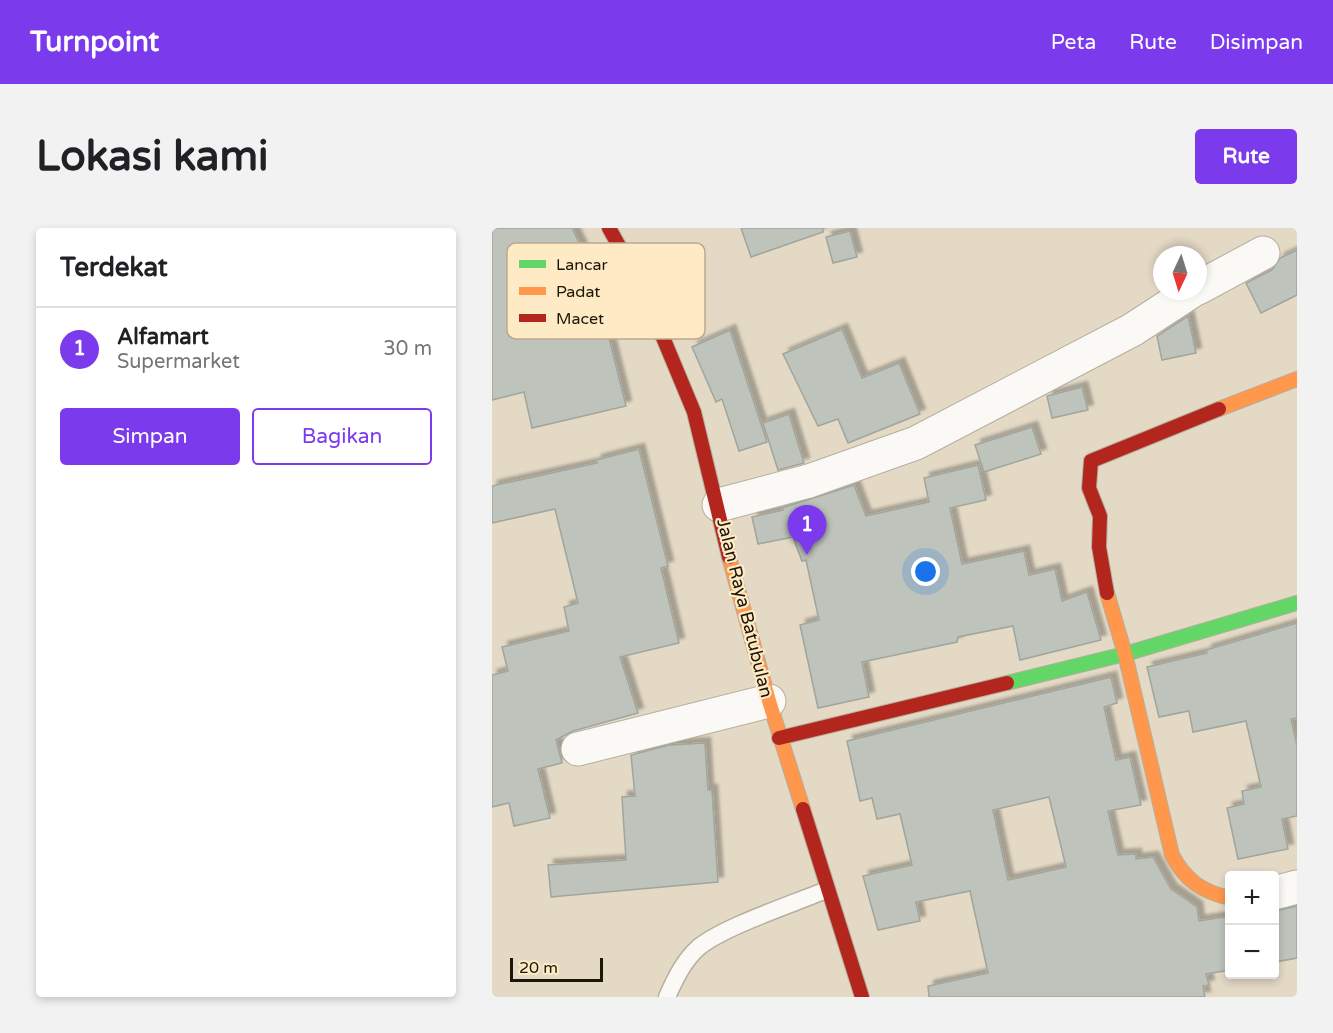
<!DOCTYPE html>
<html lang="id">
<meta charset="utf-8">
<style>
body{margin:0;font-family:"Varela Round",sans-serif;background:#f2f2f2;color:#202124}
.controls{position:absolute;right:18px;bottom:18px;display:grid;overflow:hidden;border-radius:6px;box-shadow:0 3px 9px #0003}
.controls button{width:54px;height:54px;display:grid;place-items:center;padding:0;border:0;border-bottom:2px solid #e0e0e0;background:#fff;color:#202124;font:30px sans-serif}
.compass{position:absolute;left:661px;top:18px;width:54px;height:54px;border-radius:50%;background:#fff;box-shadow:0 3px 9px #0003;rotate:184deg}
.scale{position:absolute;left:18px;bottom:15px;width:93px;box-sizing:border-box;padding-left:6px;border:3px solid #1d1609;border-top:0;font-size:16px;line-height:21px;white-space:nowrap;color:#1d1609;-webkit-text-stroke:4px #feeac5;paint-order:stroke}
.you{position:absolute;left:434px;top:344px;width:21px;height:21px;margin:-15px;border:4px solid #fff;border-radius:50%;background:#1a73e8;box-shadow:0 0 0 9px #1a73e833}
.badge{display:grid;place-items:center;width:39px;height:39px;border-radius:50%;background:#7c3aed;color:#fff;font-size:20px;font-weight:700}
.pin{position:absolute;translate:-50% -50px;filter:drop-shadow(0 2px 3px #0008)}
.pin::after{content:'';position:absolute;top:32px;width:21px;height:18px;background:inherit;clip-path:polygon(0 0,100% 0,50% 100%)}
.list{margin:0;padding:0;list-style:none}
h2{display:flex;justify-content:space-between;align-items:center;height:78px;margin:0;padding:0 24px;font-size:26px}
h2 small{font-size:20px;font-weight:400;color:#757577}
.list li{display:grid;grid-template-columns:39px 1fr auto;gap:18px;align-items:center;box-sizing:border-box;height:84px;padding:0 24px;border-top:2px solid #e0e0e0}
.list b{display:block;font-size:22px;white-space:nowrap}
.list p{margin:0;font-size:20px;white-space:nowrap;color:#757577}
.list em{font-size:20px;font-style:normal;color:#757577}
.actions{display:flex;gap:12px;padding:18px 24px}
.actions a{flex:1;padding:14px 0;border:2px solid #7c3aed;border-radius:6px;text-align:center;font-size:21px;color:#7c3aed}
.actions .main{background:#7c3aed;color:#fff}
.map{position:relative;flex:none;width:805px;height:769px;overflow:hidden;border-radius:6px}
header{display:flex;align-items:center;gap:36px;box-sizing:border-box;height:84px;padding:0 30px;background:#7c3aed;color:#fff}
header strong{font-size:28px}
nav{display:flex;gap:33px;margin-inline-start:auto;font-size:21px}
.intro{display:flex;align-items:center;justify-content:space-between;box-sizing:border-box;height:144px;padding:0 36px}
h1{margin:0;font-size:42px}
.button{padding:15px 27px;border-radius:6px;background:#7c3aed;color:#fff;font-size:21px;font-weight:700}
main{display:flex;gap:36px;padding:0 36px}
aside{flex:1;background:#fff;border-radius:6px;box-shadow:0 3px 9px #0003}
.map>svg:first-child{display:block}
</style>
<header>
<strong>Turnpoint</strong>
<nav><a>Peta</a><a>Rute</a><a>Disimpan</a></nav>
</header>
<div class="intro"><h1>Lokasi kami</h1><a class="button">Rute</a></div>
<main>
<aside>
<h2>Terdekat<small></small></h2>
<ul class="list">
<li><span class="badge">1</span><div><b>Alfamart</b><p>Supermarket</p></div><em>30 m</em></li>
</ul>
<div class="actions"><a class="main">Simpan</a><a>Bagikan</a></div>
</aside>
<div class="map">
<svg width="805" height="769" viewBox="0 0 805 769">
<defs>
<filter id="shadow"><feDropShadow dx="5.5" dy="-5.5" stdDeviation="1.5" flood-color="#0004"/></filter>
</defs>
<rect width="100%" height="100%" fill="#e3d9c5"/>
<!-- building -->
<g fill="#bec3bb" stroke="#a0a59d" stroke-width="1.5" fill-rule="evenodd" filter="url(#shadow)">
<path d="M 0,0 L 80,0 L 98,37 L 79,46 L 88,87 L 110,82 L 134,178 L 40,200 L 32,164 L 0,172 Z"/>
<path d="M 249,0 L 331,0 L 331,4 L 259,29 Z"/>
<path d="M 358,3 L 365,29 L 341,35 L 334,9 Z"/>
<path d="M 805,22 L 805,67 L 769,85 L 754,55 L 780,42 L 788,30 Z"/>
<path d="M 696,88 L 704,125 L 670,132 L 665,108 Z"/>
<path d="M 350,101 L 370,150 L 407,135 L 428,186 L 356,215 L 346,191 L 326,198 L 291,126 Z"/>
<path d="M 238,102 L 275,214 L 247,223 L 230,171 L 224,174 L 200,119 Z"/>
<path d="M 590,159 L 596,182 L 560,190 L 555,168 Z"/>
<path d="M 297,186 L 312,235 L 286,242 L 271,195 Z"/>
<path d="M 540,199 L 549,226 L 492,244 L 483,217 Z"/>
<path d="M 147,221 L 176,338 L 169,340 L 187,415 L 128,429 L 146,485 L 81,503 L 64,512 L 70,535 L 46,541 L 58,590 L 22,598 L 17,575 L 0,579 L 0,447 L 16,443 L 10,419 L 77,403 L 72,379 L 86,375 L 63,281 L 0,295 L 0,258 L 105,235 L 104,232 Z"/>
<path d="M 486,237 L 494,272 L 458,280 L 470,336 L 532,323 L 537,347 L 563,341 L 570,373 L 595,364 L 609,412 L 528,432 L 521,398 L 466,409 L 465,414 L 370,434 L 377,469 L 326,480 L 308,397 L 327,392 L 314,332 L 310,333 L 301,309 L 266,316 L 260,289 L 291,282 L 290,280 L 362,257 L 374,288 L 437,274 L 432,250 Z"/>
<path d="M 805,395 L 805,490 L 799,491 L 805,517 L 805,588 L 790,591 L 796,621 L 746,631 L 735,580 L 752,576 L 750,563 L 769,559 L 754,493 L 701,504 L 697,483 L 667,489 L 655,439 L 715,425 L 714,422 Z"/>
<path d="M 619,449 L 625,475 L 612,479 L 624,532 L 638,529 L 649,577 L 616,583 L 626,627 L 644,626 L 644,631 L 661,629 L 679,661 L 705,679 L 707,693 L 738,688 L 738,742 L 714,746 L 717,757 L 711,758 L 713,769 L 437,769 L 436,758 L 496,745 L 478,663 L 424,674 L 428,693 L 386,702 L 371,648 L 420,637 L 408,586 L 385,591 L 380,570 L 368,573 L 355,513 ZM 557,569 L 574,639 L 516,652 L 501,582 Z"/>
<path d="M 213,515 L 216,562 L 220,562 L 226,654 L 59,669 L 56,637 L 134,632 L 130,569 L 143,568 L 139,527 L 177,517 Z"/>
<path d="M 805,678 L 805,730 L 783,734 L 783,683 Z"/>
</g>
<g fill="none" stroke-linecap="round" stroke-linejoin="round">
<!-- lane casing -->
<g stroke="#b6af9f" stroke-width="19">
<path id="lane" d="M 175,769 C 183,751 192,732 207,719 C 233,698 301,676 334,662"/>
</g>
<!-- street casing -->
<g stroke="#b6af9f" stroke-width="35">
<g id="street">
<path d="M 706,60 L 771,25"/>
<path d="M 227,277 L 317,253 L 424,215 L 640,102 L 700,63"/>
<path d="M 86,521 L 277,473"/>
<path d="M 782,665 L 805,659"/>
</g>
</g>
<!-- fast casing -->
<g stroke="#b6af9f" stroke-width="16">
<path id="fast" d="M 515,455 L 633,426 L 805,375"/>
</g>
<!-- slow casing -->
<g stroke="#b6af9f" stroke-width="16">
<g id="slow">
<path d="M 727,181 L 805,151"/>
<path d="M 237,329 L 277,473 L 311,581"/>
<path d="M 615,365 L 633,426 L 680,627 C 693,652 710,664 738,670"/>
</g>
</g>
<!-- jam casing -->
<g stroke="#b6af9f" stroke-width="16">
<g id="jam">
<path d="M 117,0 L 150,59 L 202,184 L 237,329"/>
<path d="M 615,365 L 607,319 L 608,288 L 597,260 L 599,233 L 727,181"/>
<path d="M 287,510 L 515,455"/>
<path d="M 311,581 L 370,769"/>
</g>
</g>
<!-- lane -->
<use href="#lane" stroke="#fbf9f6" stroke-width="16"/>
<!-- street -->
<use href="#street" stroke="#fbf9f6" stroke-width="33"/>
<!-- fast -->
<use href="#fast" stroke="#63d668" stroke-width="14"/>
<!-- slow -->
<use href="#slow" stroke="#ff974d" stroke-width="14"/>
<!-- jam -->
<use href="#jam" stroke="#b3261e" stroke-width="14"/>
</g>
<g text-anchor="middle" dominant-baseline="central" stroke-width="4.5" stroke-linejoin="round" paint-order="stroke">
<!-- street labels -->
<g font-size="18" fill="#1d1609" stroke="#feeac5">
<text transform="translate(253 380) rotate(76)">Jalan Raya Batubulan</text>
</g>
</g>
<!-- legend -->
<rect x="15" y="15" width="198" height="96" rx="9" fill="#feeac5" stroke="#baaa8d" stroke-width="1.5"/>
<rect x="27" y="32" width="27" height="8" fill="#63d668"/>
<rect x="27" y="59" width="27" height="8" fill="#ff974d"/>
<rect x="27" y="86" width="27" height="8" fill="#b3261e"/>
<g font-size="16" fill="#1d1609">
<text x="64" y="42">Lancar</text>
<text x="64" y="69">Padat</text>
<text x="64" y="96">Macet</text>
</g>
</svg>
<div class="controls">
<button>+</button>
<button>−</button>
</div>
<svg class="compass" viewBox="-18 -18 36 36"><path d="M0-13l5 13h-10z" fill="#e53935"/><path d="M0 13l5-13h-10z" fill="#757577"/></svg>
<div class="scale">20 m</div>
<div class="you"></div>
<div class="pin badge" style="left:315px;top:327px">1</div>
</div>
</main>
